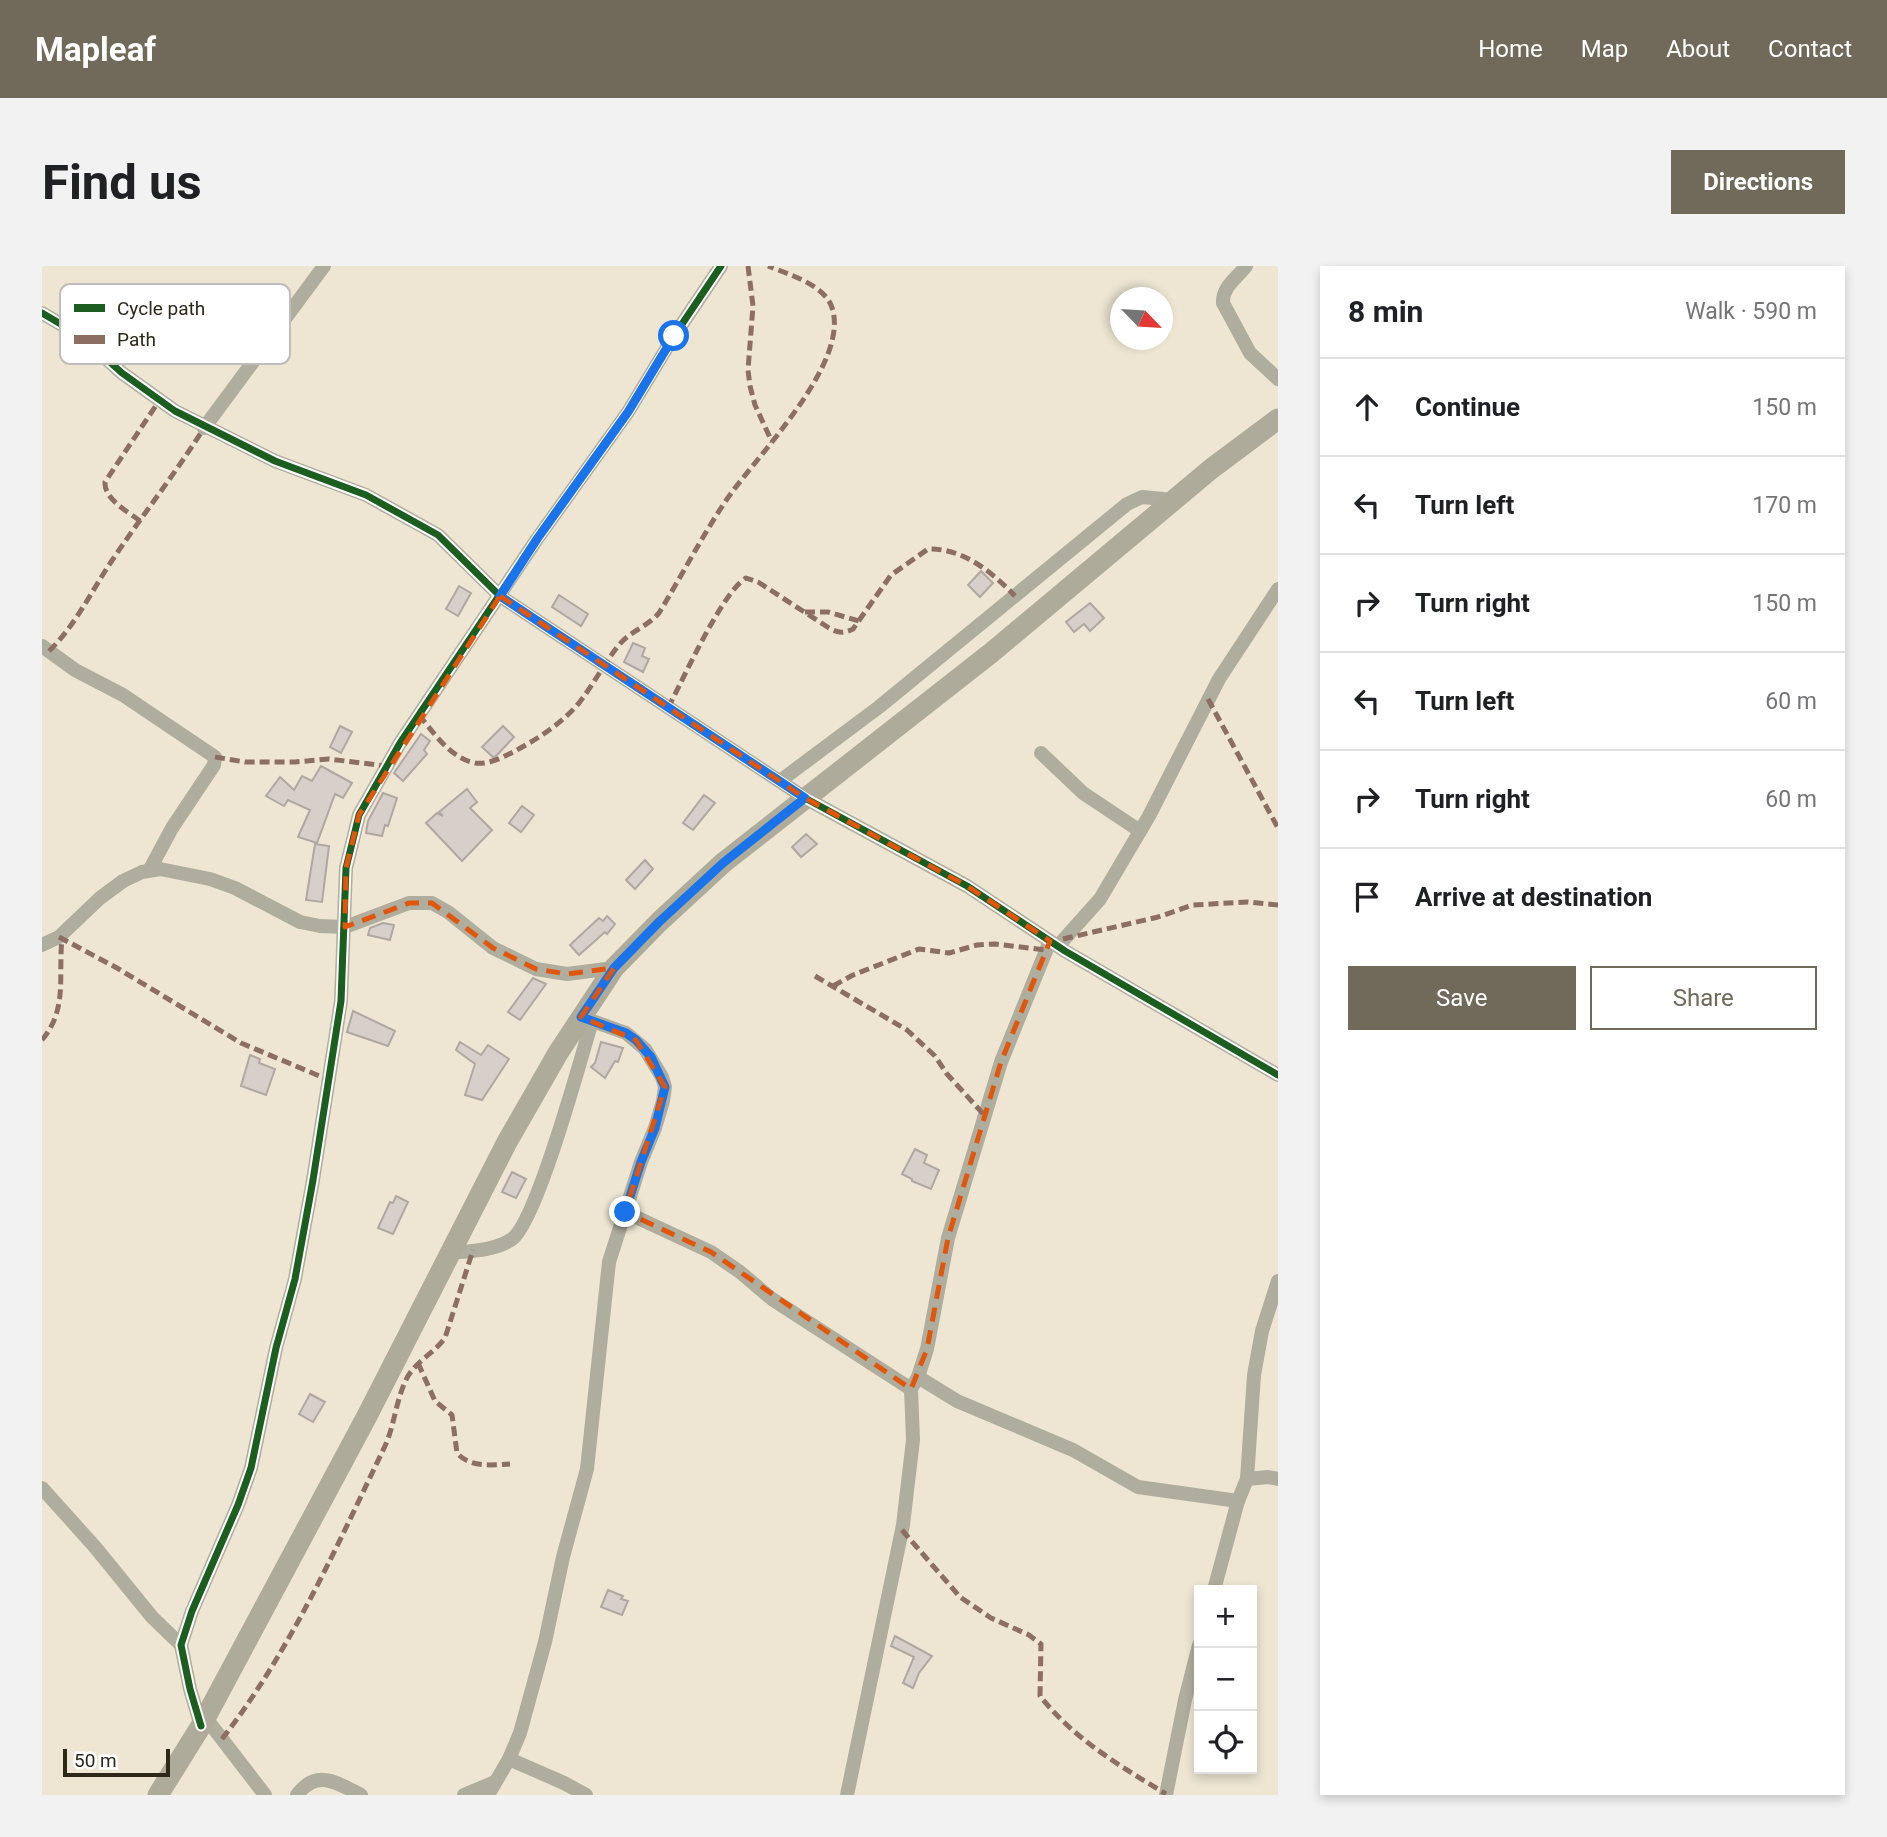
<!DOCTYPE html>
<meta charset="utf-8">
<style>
body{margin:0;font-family:Roboto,sans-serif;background:#f2f2f2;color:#202124}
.controls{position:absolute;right:21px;bottom:21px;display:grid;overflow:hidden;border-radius:0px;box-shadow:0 4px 10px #0003}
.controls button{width:63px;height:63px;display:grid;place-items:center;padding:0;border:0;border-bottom:2px solid #e0e0e0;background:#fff;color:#202124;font:35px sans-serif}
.compass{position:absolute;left:1068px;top:21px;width:63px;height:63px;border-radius:50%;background:#fff;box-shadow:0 4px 10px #0003;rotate:115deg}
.scale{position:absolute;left:21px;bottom:18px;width:107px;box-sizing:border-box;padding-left:7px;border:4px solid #2d281a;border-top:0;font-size:19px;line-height:24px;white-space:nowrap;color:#2d281a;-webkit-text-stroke:5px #fff;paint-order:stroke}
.stop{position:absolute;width:21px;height:21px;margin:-16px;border:5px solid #1a73e8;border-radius:50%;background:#fff}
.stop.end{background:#1a73e8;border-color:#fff;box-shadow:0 2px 7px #0008}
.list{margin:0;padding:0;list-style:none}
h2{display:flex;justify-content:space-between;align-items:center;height:91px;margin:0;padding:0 28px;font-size:30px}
h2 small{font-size:23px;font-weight:400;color:#757577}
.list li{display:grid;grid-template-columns:46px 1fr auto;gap:21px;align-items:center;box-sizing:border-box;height:98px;padding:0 28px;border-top:2px solid #e0e0e0}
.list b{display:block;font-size:26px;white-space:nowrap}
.list em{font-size:23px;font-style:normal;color:#757577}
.actions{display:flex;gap:14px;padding:21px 28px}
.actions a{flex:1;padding:16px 0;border:2px solid #716a5b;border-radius:0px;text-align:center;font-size:24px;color:#716a5b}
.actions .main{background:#716a5b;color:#fff}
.icon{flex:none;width:38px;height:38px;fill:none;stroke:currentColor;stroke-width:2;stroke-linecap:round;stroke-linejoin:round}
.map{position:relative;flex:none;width:1236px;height:1529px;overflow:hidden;border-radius:0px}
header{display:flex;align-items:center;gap:42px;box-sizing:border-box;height:98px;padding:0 35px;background:#716a5b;color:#fff}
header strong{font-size:33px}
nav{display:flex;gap:38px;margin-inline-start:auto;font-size:24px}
.intro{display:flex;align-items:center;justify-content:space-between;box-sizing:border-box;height:168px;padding:0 42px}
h1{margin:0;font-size:49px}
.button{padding:18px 32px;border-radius:0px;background:#716a5b;color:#fff;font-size:24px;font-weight:700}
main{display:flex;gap:42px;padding:0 42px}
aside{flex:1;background:#fff;border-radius:0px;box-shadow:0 4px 10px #0003}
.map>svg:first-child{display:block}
</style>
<header>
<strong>Mapleaf</strong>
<nav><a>Home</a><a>Map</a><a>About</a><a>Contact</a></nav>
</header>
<div class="intro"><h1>Find us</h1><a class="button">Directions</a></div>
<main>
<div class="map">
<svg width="1236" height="1529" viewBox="0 0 1236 1529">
<rect width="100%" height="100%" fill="#eee6d3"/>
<!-- building -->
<g fill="#d8cfca" stroke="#b0a7a3" stroke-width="2">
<path d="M 939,305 L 951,317 L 938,331 L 926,319 Z"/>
<path d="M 417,320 L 429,327 L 416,350 L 404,343 Z"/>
<path d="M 517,329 L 546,348 L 539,360 L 510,341 Z"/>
<path d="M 1048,337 L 1062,352 L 1048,365 L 1042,358 L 1032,366 L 1024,356 Z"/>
<path d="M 591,377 L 603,382 L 600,390 L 607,393 L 601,406 L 582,396 Z"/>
<path d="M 298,460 L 310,466 L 299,487 L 288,481 Z"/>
<path d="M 461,460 L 472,471 L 452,492 L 440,481 Z"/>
<path d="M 379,468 L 388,475 L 382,484 L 385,488 L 361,515 L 352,507 Z"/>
<path d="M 279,500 L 310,517 L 301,532 L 293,528 L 275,577 L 256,571 L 268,544 L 246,534 L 242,540 L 224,530 L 238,511 L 252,524 L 260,510 L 270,515 Z"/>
<path d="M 425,523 L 435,536 L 428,542 L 450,564 L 420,595 L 384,557 L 395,547 L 401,550 L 397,546 Z"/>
<path d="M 341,527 L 355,532 L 346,560 L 343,559 L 340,570 L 324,567 L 326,555 Z"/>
<path d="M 662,529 L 673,537 L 651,564 L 641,557 Z"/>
<path d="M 480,540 L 492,549 L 479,566 L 467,557 Z"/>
<path d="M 764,568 L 775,578 L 759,591 L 750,581 Z"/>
<path d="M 273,578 L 287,580 L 280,636 L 264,634 Z"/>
<path d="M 603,594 L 611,603 L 593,623 L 584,614 Z"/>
<path d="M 565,650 L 573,658 L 565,668 L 563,666 L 537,689 L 528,679 L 557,652 L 561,655 Z"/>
<path d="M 341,657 L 352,659 L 348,674 L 326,669 L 328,662 Z"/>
<path d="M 491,712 L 504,718 L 478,754 L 466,746 Z"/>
<path d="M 311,745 L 353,765 L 346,780 L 305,766 Z"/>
<path d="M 418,776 L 439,789 L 446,779 L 467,793 L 440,834 L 423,829 L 433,798 L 414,784 Z"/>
<path d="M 559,776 L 581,782 L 576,796 L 573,795 L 563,812 L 549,801 L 553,797 Z"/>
<path d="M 208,789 L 218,793 L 217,797 L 233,803 L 224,829 L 199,820 Z"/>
<path d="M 873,883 L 885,889 L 882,897 L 897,904 L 889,923 L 870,915 L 870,913 L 860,908 Z"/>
<path d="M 470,906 L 484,913 L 474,932 L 460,926 Z"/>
<path d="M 354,930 L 366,936 L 351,968 L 336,962 L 348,936 L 351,937 Z"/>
<path d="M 268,1128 L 283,1136 L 271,1156 L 257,1148 Z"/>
<path d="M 566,1324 L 581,1330 L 579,1333 L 586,1335 L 580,1349 L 559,1341 Z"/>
<path d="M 853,1370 L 890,1390 L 877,1407 L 871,1422 L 861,1417 L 872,1391 L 849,1380 Z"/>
</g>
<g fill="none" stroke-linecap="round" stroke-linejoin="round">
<!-- street -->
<g stroke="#afad9e" stroke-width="14">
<path d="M 1204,0 C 1195,12 1180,21 1181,37 L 1208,87 L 1236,113"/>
<path d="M 0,47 L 39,70 L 80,107 L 133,145 L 233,195 L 324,229 L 396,269 L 458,330 L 763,532 L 925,620 L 1023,685 L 1236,809"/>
<path d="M 162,162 L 282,0"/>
<path d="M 0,380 L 33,404 L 81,429 L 173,491 L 172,499 L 130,562 L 108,603"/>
<path d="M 999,487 L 1041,527 L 1098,565"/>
<path d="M 738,515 L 837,441 L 1085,238 L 1100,231 L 1132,234"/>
<path d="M 0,679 L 17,671 L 58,632 L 81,615 L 100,606 L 118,603 L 168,613 L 193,622 L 258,656 L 278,660 L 303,661 L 367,637 L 390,637 L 406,646 L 451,682 L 494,703 L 525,708 L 572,702"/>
<path d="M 1016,680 L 1058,633 L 1107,550 L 1177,413 L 1236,323"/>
<path d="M 583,946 L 669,986 L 698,1006 L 730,1033 L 869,1123"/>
<path d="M 407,987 C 427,985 453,985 470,973 C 495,955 539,792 550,755"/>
<path d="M 876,1111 L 915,1135 L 1031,1184 L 1096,1221 L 1196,1235"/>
<path d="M 1205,1213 L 1226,1211 L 1236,1213"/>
<path d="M 0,1222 L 53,1281 L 110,1351 L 139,1379"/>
<path d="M 1172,1324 L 1196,1235 L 1205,1213 L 1212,1109 L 1220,1065 L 1236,1015"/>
<path d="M 163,1451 L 223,1529"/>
<path d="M 159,1460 L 148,1423 L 139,1379 L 150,1345 L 196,1239 L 209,1202 L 234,1082 L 253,1013 L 271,914 L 299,735 L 304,602 L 317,549 L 358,477 L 495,273 L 586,146 L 632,70 L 679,0"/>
<path d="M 467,1493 L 522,1517 L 544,1529"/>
<path d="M 255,1529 C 275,1502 295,1517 319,1529"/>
<path d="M 422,1529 L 453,1516"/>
<path d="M 446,1529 L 467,1493 L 478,1467 L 503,1376 L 521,1291 L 545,1203 L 567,996 L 599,896 L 613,862 L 621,835 L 623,821 L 620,811 L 603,783 L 584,767 L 539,751"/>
<path d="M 805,1529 L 861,1259 L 871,1174 L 869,1123 L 876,1111 L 885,1083 L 906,972 L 959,796 L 1008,675"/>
<path d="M 1124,1529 L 1143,1434 L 1157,1379"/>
</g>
<!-- secondary -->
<path stroke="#aeab9b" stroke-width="21" d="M 116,1529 L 159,1460 L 325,1150 L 465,876 L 516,787 L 572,702 L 617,656 L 681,597 L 949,387 L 1169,203 L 1236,153"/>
<!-- quiet -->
<g stroke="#8d6e63" stroke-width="5" stroke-dasharray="10 5" stroke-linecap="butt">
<path d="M 706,0 L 711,40 L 706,104 L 708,120 L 713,139 L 730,176"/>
<path d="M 98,255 C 85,245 62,233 63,216 L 117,135"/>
<path d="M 763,346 L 786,346 L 817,355"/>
<path d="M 7,385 C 33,360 49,326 69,296 C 99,251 133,208 162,162"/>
<path d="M 1166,433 L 1236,562"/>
<path d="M 626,442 C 641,414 680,326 704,312 L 716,316 L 787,362 C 796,367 801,368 811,363 L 849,309 L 886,283 C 921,282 950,306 973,330"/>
<path d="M 377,449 C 392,467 408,492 433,497 C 447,499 461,491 473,485 C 497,472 519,458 537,437 C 551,419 562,398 576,380 C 588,365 605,361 617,347 C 639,311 659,272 683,236 C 712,192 812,95 789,39 C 780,18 746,8 726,0"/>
<path d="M 173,491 L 203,496 L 253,496 L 287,493 L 344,500"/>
<path d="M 17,671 L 75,702 L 199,777 L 287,814"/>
<path d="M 1021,673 L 1116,651 L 1151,639 L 1206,636 L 1236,639"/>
<path d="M 773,710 L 865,764 L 893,790 L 905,808 L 944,851"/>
<path d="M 791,720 L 811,709 L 877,683 L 907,687 L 935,679 L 953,678 L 1004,684"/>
<path d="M 0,774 C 26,743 16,710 20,673"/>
<path d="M 376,1097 L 393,1135 L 410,1149 L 415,1187 C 428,1202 450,1199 468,1198"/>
<path d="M 860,1264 L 918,1331 L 949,1352 L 987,1369 L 999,1378 L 998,1430 C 1032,1473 1078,1500 1124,1528"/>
<path d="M 180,1473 C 248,1386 295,1280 343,1180 C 353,1158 354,1132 366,1110 C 376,1094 392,1087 403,1072 L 431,984"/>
</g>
<!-- cycleway casing -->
<g stroke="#fff" stroke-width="11">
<g id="cycleway">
<path d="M 0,47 L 39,70 L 80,107 L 133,145 L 233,195 L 324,229 L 396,269 L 458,330 L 763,532 L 925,620 L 1023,685 L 1236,809"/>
<path d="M 159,1460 L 148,1423 L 139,1379 L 150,1345 L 196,1239 L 209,1202 L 234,1082 L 253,1013 L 271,914 L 299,735 L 304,602 L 317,549 L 358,477 L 495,273 L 586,146 L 632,70 L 679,0"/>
</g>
</g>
<!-- cycleway -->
<use href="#cycleway" stroke="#1b5e20" stroke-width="7"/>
</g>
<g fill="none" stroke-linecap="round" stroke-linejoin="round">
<!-- route -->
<path stroke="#1a73e8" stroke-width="9" d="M 583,946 L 599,896 L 613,862 L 623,821 L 609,791 L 594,774 L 584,767 L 539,751 L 572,702 L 617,656 L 681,597 L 763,532 L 458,330 L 495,273 L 586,146 L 632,70"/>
</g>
<!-- marked area -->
<path fill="none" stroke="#df570d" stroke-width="5" stroke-dasharray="14 9" stroke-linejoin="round" d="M 458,330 L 763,532 L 925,620 L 1008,675 L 959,796 L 906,972 L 885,1083 L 869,1123 L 669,986 L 583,946 L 623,821 L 594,774 L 539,751 L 572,702 L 525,708 L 494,703 L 451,682 L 390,637 L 367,637 L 303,661 L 304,602 L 317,549 Z"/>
<!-- legend -->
<rect x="18" y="18" width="230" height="80" rx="10" fill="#fff" stroke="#c0beba" stroke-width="2"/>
<rect x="32" y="38" width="31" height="8" fill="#1b5e20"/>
<rect x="32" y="69" width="31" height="9" fill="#8d6e63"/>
<g font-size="19" fill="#2d281a">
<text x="75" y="49">Cycle path</text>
<text x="75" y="80">Path</text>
</g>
</svg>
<div class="controls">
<button>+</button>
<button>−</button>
<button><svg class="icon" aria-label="locate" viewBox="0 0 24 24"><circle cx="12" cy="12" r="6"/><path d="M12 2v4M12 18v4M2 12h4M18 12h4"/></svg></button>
</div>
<svg class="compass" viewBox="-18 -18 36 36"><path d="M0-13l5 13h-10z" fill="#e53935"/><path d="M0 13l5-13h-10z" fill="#757577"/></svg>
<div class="scale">50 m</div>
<div class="stop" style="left:632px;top:70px"></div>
<div class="stop end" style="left:583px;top:946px"></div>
</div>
<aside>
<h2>8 min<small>Walk · 590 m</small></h2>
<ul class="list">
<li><svg class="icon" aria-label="ahead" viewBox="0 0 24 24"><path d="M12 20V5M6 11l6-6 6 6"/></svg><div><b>Continue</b></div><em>150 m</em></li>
<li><svg class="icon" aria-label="left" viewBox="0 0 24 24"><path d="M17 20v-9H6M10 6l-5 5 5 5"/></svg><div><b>Turn left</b></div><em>170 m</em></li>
<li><svg class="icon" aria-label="right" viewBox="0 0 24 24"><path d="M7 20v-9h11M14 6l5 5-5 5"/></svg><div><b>Turn right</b></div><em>150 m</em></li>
<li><svg class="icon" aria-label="left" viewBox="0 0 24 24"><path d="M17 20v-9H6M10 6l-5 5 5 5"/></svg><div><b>Turn left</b></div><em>60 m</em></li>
<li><svg class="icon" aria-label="right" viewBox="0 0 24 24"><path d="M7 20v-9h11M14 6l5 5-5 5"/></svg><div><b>Turn right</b></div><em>60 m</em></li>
<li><svg class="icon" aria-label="arrive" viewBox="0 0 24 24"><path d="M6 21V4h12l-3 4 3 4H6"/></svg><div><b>Arrive at destination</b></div></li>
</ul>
<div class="actions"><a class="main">Save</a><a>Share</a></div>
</aside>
</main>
